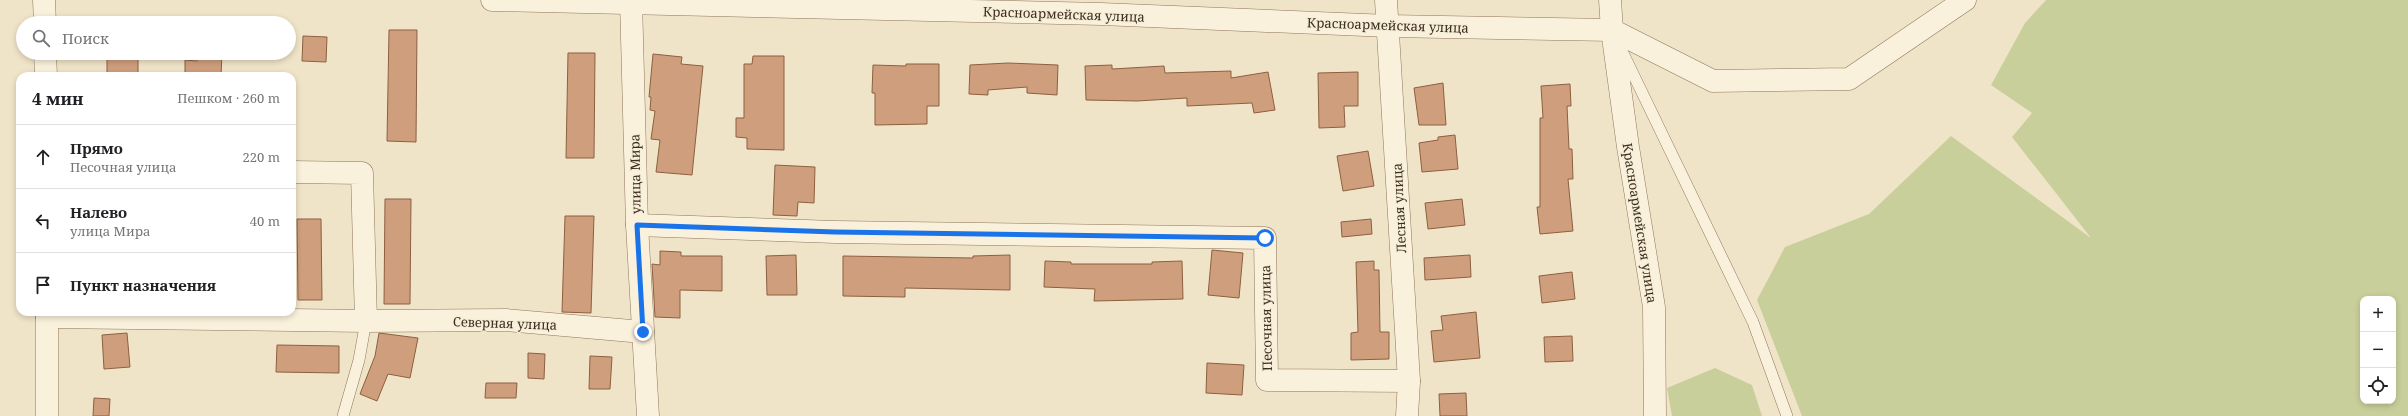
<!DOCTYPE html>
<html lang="ru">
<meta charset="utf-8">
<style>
body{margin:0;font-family:"Noto Serif",serif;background:#f2f2f2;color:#202124}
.controls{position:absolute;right:12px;bottom:12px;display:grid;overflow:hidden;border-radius:8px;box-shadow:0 2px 6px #0003}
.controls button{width:36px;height:36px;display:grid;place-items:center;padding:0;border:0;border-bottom:1px solid #e0e0e0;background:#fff;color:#202124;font:20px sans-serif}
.stop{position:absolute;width:12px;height:12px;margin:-9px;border:3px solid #1a73e8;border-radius:50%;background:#fff}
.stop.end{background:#1a73e8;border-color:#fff;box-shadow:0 1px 4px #0008}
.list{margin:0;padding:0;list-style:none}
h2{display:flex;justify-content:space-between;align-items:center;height:52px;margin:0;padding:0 16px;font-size:17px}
h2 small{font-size:13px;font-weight:400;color:#757577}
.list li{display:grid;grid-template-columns:26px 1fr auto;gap:12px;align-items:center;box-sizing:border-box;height:64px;padding:0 16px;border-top:1px solid #e0e0e0}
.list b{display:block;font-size:15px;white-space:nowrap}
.list p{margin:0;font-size:13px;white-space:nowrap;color:#757577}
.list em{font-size:13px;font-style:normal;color:#757577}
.icon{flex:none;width:22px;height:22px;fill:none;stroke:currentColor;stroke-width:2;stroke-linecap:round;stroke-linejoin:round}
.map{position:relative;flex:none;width:2408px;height:416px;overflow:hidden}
.search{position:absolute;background:#fff;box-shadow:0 2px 6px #0003;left:16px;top:16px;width:280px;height:44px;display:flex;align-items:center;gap:10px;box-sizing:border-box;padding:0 14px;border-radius:22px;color:#757577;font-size:15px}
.panel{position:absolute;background:#fff;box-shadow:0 2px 6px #0003;left:16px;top:72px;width:280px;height:244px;border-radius:12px}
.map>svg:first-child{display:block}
</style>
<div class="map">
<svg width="2408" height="416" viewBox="0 0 2408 416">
<rect width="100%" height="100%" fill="#f0e4c8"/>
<!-- green -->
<g fill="#c9cf9b" fill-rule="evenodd">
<path d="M 2046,0 L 2408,0 L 2408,416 L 1802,416 L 1757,300 L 1785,247 L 1869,214 L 1951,136 L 2091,238 L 2012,137 L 2032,113 L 1991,85 L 2025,23 ZM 2363,299 L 2393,299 L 2393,401 L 2363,401 Z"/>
<path d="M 1715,368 L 1752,385 L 1762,416 L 1672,416 L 1667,388 Z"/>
</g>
<!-- building -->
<g fill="#cf9f7d" stroke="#8d5f41">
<path d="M 389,30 L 417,30 L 416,142 L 387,141 Z"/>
<path d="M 303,36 L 327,37 L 326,62 L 302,61 Z"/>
<rect x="107" y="53" width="31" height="23"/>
<path d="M 197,53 L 222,53 L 221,76 L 185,76 L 185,60 L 197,61 Z"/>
<path d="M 568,53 L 595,53 L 594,158 L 566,158 Z"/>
<path d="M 653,54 L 682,57 L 681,64 L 703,66 L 692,175 L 656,172 L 660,140 L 651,139 L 655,111 L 650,110 L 651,97 L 649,97 Z"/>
<path d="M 753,56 L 784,56 L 784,150 L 747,149 L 747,138 L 736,137 L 736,118 L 744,118 L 744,64 L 752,64 Z"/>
<path d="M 1008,63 L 1058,65 L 1057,95 L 1027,93 L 1027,87 L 988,90 L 988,95 L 969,94 L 970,65 Z"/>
<path d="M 906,64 L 939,64 L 939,106 L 927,106 L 927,124 L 875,125 L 875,93 L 872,93 L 873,65 L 906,66 Z"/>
<path d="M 1112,65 L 1112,69 L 1164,66 L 1165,73 L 1231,71 L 1231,78 L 1268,72 L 1275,110 L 1254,113 L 1252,103 L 1187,106 L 1187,98 L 1137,101 L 1086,100 L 1085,66 Z"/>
<path d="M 1358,72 L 1358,106 L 1344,106 L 1345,127 L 1319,128 L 1318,73 Z"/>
<path d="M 1443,83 L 1446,125 L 1419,125 L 1414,88 Z"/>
<path d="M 1570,84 L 1571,106 L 1567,106 L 1569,149 L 1572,149 L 1573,179 L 1568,179 L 1573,231 L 1540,234 L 1537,207 L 1540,207 L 1540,118 L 1543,118 L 1541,86 Z"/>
<path d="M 1455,135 L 1458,169 L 1422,172 L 1419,143 L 1438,140 L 1438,137 Z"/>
<path d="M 1368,151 L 1374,186 L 1343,191 L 1337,156 Z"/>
<path d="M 775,165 L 815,167 L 814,203 L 798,202 L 797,216 L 773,215 Z"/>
<path d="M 385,199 L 411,199 L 410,304 L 384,304 Z"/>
<path d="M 1462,199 L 1465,225 L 1428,229 L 1425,203 Z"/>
<path d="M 565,216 L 594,216 L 591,313 L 562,312 Z"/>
<path d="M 297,219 L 321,219 L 322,300 L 298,300 Z"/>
<path d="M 1371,219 L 1372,234 L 1342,237 L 1341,222 Z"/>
<path d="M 1212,250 L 1243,253 L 1239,298 L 1208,295 Z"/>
<path d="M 660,251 L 681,252 L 681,256 L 722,256 L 722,291 L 680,290 L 680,318 L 655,317 L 652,264 L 660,265 Z"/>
<path d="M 796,255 L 797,295 L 767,295 L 766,256 Z"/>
<path d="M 1010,255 L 1010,290 L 905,288 L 905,297 L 843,296 L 843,256 L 973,258 L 973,256 Z"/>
<path d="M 1470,255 L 1471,277 L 1425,280 L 1424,258 Z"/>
<path d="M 1045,261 L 1071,262 L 1071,264 L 1152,264 L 1152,262 L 1182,261 L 1183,299 L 1094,301 L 1095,289 L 1044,287 Z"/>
<path d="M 1374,261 L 1374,270 L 1379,270 L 1380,332 L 1389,332 L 1389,359 L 1351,360 L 1351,333 L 1358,332 L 1356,262 Z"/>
<path d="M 1572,272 L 1575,299 L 1542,303 L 1539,276 Z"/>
<path d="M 1476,312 L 1480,358 L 1434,362 L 1431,331 L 1443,330 L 1441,316 Z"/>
<path d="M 127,333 L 130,367 L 104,369 L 102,335 Z"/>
<path d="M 379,333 L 418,338 L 410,378 L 388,374 L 377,401 L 360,394 L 375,356 Z"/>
<path d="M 1572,336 L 1573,361 L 1545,362 L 1544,337 Z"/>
<path d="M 277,345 L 339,346 L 339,373 L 276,372 Z"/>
<path d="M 528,353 L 545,354 L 544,379 L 528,378 Z"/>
<path d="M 590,356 L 612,357 L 610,389 L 589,389 Z"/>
<path d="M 1207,363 L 1244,365 L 1242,395 L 1206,393 Z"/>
<path d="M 486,383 L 517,383 L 516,398 L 485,398 Z"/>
<path d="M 1466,393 L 1467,416 L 1440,416 L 1439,394 Z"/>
<path d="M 94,398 L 110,399 L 109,416 L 93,416 Z"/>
</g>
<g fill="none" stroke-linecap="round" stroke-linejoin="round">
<!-- lane casing -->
<g stroke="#8d765c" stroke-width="12">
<g id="lane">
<path d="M 1621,49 L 1753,322 L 1787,416"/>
<path d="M 343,416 L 359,360 L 366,321"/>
</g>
</g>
<!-- street casing -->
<g stroke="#8d765c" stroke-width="23">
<g id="street">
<path d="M 44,0 L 45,23"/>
<path d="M 492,0 L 1101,14 L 1389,26 L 1612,30 L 1713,81 L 1849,79 L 1965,0"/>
<path d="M 631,0 L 637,225 L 648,416"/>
<path d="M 1386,0 L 1409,381 L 1407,416"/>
<path d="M 1610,0 L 1612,30 L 1628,147 L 1654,307 L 1655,416"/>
<path d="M 45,53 L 46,76"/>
<path d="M 292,172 L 362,173 L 366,321 L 506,320 L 643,332"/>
<path d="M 637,225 L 835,232 L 1265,238 L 1267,380 L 1409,381"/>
<path d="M 47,317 L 366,321"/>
<path d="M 47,416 L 47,312"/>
</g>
</g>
<!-- lane -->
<use href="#lane" stroke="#faf1dc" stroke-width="11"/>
<!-- street -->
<use href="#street" stroke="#faf1dc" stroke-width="22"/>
</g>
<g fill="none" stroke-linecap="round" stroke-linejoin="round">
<!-- route -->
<path stroke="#1a73e8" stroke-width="5" d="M 643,332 L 637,225 L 835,232 L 1265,238"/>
</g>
<g text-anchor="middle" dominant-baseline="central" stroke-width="3" stroke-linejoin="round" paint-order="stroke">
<!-- street labels -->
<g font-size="13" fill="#3d2e20" stroke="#f7eed8">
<text transform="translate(1064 14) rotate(2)">Красноармейская улица</text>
<text transform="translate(1388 25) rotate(2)">Красноармейская улица</text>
<text transform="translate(635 174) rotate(-91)">улица Мира</text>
<text transform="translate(1399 208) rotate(-93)">Лесная улица</text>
<text transform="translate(1640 223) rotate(81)">Красноармейская улица</text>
<text transform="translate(1266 318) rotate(-91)">Песочная улица</text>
<text transform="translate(505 323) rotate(2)">Северная улица</text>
</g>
</g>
</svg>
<div class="controls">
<button>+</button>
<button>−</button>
<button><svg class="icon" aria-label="locate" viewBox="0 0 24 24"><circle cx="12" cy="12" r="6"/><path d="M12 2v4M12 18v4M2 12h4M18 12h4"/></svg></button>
</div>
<div class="stop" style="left:1265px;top:238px"></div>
<div class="stop end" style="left:643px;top:332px"></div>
<div class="search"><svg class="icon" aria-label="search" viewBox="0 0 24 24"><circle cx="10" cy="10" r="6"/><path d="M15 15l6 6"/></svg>Поиск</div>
<section class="panel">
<h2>4 мин<small>Пешком · 260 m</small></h2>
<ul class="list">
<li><svg class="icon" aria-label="ahead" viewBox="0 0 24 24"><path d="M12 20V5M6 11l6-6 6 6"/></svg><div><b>Прямо</b><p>Песочная улица</p></div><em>220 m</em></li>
<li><svg class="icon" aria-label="left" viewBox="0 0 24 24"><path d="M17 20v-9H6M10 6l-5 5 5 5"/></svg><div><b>Налево</b><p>улица Мира</p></div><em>40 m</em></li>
<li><svg class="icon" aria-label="arrive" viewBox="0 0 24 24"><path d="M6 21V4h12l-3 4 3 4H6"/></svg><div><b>Пункт назначения</b></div></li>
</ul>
</section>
</div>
